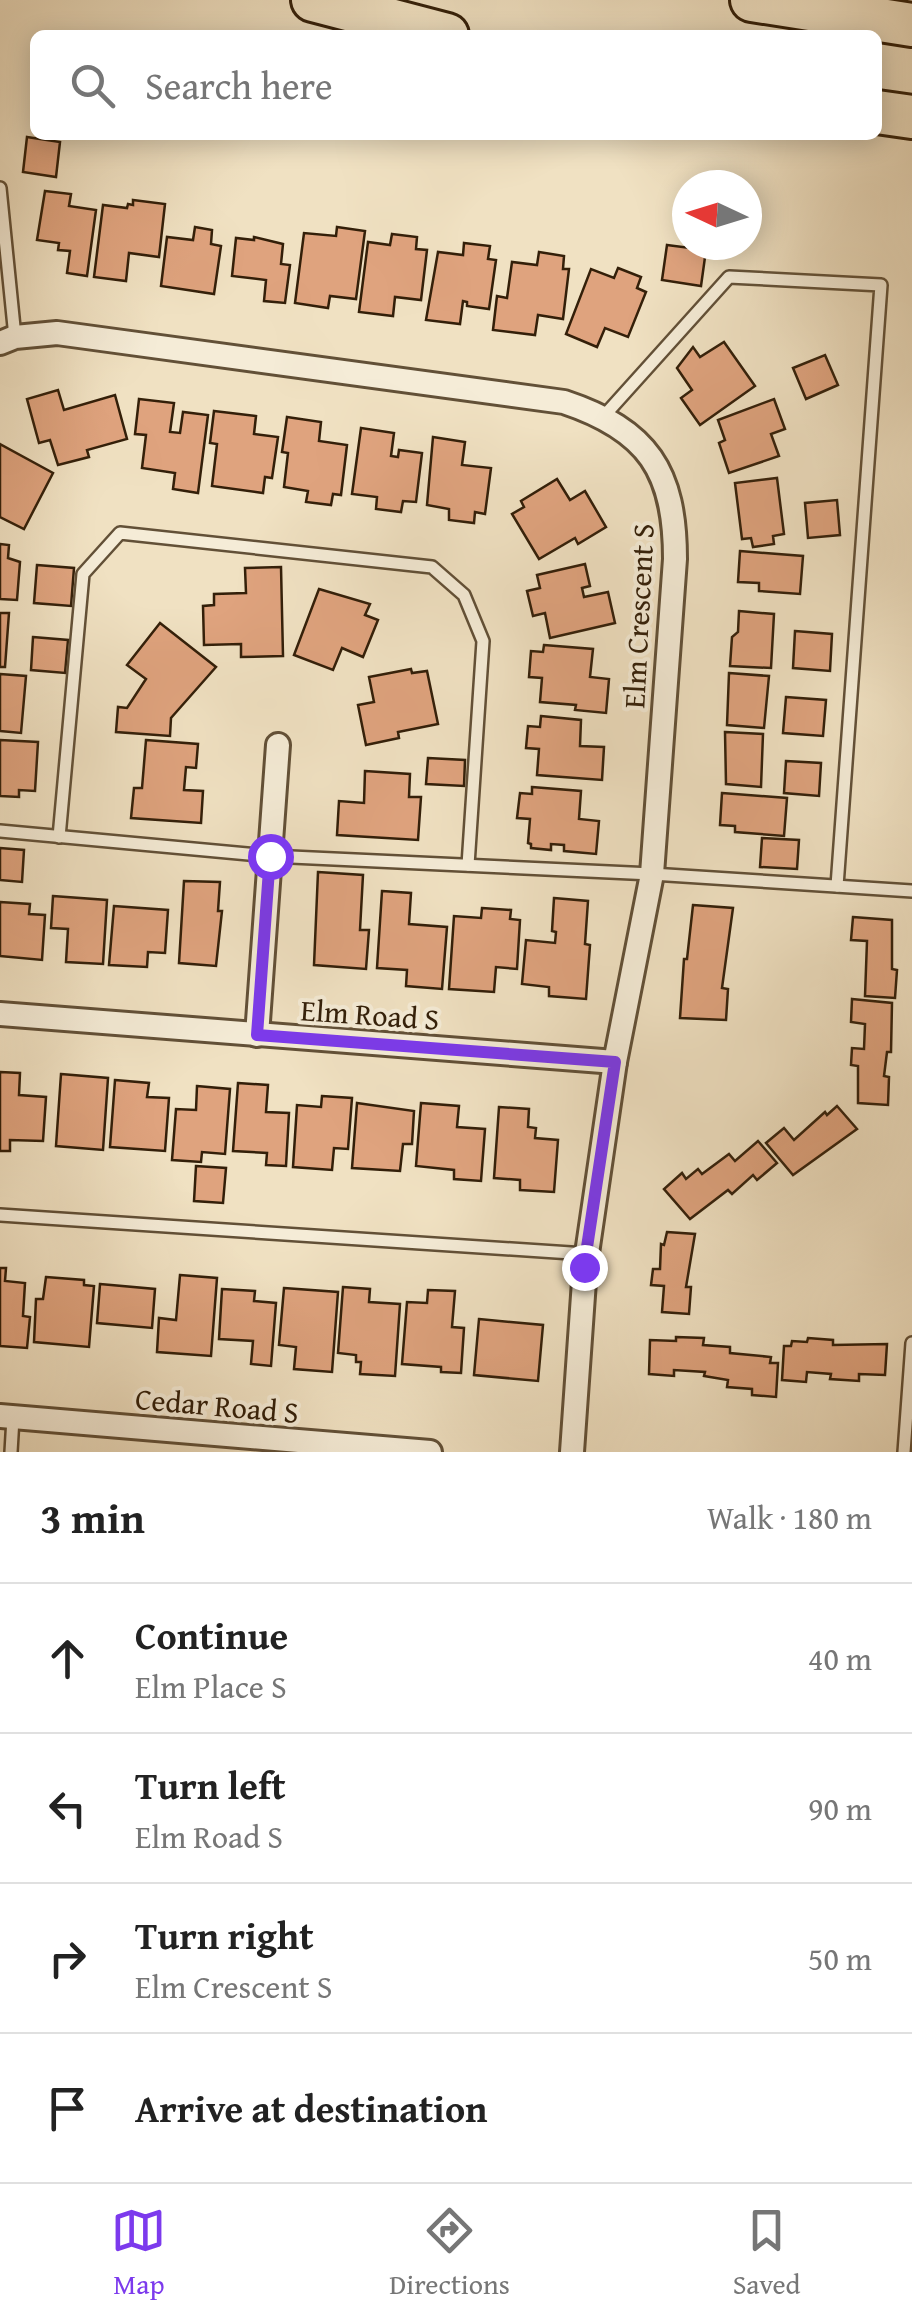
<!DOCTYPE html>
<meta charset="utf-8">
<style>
body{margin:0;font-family:"Gentium Book Plus",serif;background:#f2f2f2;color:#222}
.compass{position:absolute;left:672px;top:170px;width:90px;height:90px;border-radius:50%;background:#fff;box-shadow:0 5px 25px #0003;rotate:274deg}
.stop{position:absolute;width:30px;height:30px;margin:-22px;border:8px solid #7c3aed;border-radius:50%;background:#fff}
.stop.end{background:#7c3aed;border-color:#fff;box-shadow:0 2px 10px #0008}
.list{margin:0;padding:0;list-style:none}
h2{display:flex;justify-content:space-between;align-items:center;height:130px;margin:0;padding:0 40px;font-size:42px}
h2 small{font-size:32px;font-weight:400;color:#767676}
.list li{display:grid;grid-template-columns:65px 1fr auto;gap:30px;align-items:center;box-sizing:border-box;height:150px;padding:0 40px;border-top:2px solid #e0e0e0}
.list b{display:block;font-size:38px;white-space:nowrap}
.list p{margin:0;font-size:32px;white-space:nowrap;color:#767676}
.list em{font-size:32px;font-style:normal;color:#767676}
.icon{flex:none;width:55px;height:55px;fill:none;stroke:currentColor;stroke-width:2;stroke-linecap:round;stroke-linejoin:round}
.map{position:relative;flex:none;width:912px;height:1452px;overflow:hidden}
.search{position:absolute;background:#fff;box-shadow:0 5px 25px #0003;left:30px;right:30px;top:30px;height:110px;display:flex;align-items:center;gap:25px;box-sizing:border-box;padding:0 35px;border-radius:15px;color:#767676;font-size:38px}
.sheet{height:730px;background:#fff}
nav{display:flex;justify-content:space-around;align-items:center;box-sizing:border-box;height:140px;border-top:2px solid #e0e0e0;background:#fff;font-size:28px;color:#767676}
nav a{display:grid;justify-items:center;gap:5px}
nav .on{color:#7c3aed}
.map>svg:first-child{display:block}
</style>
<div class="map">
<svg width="912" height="1452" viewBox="0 0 912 1452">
<rect width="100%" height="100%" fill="#f0e1c2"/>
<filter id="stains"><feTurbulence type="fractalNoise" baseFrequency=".002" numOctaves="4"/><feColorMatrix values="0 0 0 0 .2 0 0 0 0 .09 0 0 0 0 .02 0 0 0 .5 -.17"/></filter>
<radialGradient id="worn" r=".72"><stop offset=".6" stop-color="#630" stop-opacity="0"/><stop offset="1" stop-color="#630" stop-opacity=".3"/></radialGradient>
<!-- building -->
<g fill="#dfa37e" stroke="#331f09" stroke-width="2.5">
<path d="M 27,137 L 60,142 L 56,177 L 23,172 Z"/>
<path d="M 45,191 L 71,194 L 69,206 L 96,210 L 87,276 L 67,273 L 70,251 L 58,250 L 59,243 L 37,240 Z"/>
<path d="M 133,200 L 165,204 L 159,257 L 129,253 L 126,281 L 94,277 L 103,205 L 127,208 L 128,204 L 133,205 Z"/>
<path d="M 195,227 L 212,230 L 211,244 L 221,246 L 214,294 L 161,286 L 167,237 L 193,240 Z"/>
<path d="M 337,227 L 365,231 L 356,299 L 330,296 L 328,308 L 295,303 L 304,233 L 336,236 Z"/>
<path d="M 392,234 L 417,237 L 416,249 L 427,250 L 421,300 L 395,297 L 393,316 L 359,312 L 368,242 L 390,245 Z"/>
<path d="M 254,237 L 283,244 L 281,264 L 290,265 L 285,303 L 264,301 L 266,280 L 232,276 L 236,238 L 254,240 Z"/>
<path d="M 464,243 L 490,246 L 488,259 L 496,260 L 489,309 L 467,306 L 467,302 L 463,301 L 460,324 L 426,320 L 438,252 L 463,255 Z"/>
<path d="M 667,245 L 706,250 L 701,286 L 662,280 Z"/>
<path d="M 539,252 L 564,256 L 563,269 L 569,269 L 563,319 L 538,315 L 535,335 L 493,330 L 497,296 L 507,298 L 512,262 L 537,265 Z"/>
<path d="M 618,268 L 641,277 L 637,288 L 646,292 L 628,337 L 605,328 L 597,347 L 566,334 L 591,269 L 614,278 Z"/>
<path d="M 724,342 L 755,386 L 700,425 L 681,398 L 692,390 L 677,368 L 693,347 L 700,357 Z"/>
<path d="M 825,355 L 838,385 L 806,399 L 793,368 Z"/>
<path d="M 58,390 L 64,410 L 115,395 L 127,439 L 87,450 L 89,457 L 58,465 L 50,440 L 39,443 L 27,399 Z"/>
<path d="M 139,399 L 174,403 L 170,432 L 180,433 L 183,412 L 208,415 L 198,493 L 173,489 L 175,473 L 142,468 L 146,435 L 135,434 Z"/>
<path d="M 774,399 L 785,429 L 771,434 L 779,456 L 729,473 L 719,443 L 725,440 L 718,420 Z"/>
<path d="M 214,411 L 256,416 L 254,434 L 278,437 L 272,478 L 265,477 L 263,493 L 212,486 L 217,444 L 210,443 Z"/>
<path d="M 287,417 L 321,422 L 319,441 L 347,445 L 341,495 L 333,494 L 331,505 L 306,502 L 308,491 L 284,487 L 288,453 L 282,452 Z"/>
<path d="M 361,428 L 394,433 L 391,456 L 398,457 L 399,450 L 422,453 L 416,502 L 403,501 L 401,512 L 376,509 L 377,497 L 352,494 Z"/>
<path d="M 433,437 L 465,442 L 462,465 L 491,468 L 485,514 L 475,512 L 474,523 L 449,520 L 449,509 L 427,505 Z"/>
<path d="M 0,444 L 53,473 L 24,529 L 0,517 Z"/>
<path d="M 777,478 L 784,534 L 773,536 L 774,544 L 753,547 L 751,538 L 742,539 L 735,483 Z"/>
<path d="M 557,479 L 570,500 L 585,491 L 606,527 L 578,544 L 575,538 L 539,559 L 512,514 L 524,507 L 521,501 Z"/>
<path d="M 837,500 L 840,535 L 808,538 L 805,503 Z"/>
<path d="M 0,544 L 9,545 L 8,558 L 20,562 L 17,600 L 0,599 Z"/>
<path d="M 740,551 L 803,556 L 800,594 L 759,591 L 759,583 L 738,582 Z"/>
<path d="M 585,564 L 590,586 L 582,588 L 584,597 L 608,592 L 615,623 L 550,638 L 545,613 L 533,616 L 527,591 L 540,588 L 537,575 Z"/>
<path d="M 37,565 L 74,568 L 71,606 L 34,603 Z"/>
<path d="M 281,567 L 283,656 L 241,657 L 241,644 L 204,645 L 203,606 L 214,605 L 214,594 L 246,593 L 245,568 Z"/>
<path d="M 319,589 L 370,604 L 365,615 L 378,620 L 363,657 L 342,648 L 333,670 L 294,655 Z"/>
<path d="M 739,611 L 774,614 L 771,668 L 730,666 L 732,637 L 738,632 Z"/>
<path d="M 0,613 L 9,613 L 5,667 L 0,667 Z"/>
<path d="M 160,623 L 216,667 L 171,718 L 170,736 L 116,732 L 118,707 L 127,708 L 146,679 L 127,665 Z"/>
<path d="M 795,631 L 832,634 L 830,671 L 793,668 Z"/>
<path d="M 33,637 L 68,640 L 65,673 L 31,670 Z"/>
<path d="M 544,645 L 593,649 L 590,677 L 609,679 L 606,713 L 575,710 L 576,705 L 540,702 L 542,678 L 529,677 L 531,651 L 543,652 Z"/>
<path d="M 411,669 L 412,673 L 427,671 L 438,724 L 398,732 L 399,738 L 366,745 L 358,705 L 374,702 L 369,677 Z"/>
<path d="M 729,673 L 769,676 L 764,728 L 727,725 Z"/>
<path d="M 0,674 L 26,676 L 21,733 L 0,731 Z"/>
<path d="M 786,697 L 826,700 L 823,736 L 783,733 Z"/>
<path d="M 541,716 L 581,720 L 580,746 L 604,747 L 602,780 L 537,775 L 539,749 L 526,748 L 528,726 L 540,727 Z"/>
<path d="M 725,732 L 763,734 L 761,787 L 726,784 Z"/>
<path d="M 0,740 L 38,742 L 35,791 L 19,790 L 19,797 L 0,796 Z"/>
<path d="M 146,740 L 198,744 L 196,768 L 186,767 L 184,790 L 203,791 L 201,823 L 131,818 L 134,788 L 142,788 Z"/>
<path d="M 428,758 L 465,760 L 464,786 L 426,784 Z"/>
<path d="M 786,761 L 821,763 L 819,796 L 784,793 Z"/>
<path d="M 365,771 L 410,774 L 409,797 L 421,797 L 418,840 L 337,835 L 339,801 L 364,803 Z"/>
<path d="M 532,787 L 581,791 L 579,819 L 599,821 L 596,854 L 564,851 L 564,845 L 551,844 L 551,850 L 531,848 L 531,844 L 528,843 L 530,819 L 517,818 L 520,793 L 532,794 Z"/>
<path d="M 722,793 L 787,798 L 784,836 L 735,832 L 735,826 L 720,825 Z"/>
<path d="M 762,838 L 799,840 L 797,869 L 760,867 Z"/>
<path d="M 0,848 L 24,850 L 22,882 L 0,880 Z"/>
<path d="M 318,872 L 363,875 L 360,930 L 369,930 L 366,969 L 314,965 Z"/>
<path d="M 184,881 L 220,882 L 218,911 L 222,911 L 216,966 L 179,963 Z"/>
<path d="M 382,891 L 411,893 L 409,924 L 447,927 L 442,989 L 406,986 L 407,970 L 377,968 Z"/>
<path d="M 53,896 L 107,900 L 103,964 L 66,962 L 68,929 L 51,928 Z"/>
<path d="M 554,898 L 588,901 L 585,944 L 590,945 L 586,999 L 549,996 L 549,987 L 522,984 L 526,940 L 555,943 L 556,932 L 552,931 Z"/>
<path d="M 0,902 L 30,904 L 29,914 L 45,915 L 42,960 L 0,956 Z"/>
<path d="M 693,905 L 733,908 L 722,988 L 728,989 L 726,1020 L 680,1018 L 684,959 L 687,959 Z"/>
<path d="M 114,906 L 168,910 L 165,953 L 148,952 L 147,967 L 109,965 Z"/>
<path d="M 482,908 L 511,910 L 510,919 L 520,920 L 517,969 L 496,967 L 494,992 L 449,989 L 454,916 L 481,918 Z"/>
<path d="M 853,917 L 892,920 L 892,969 L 897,970 L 895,998 L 865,996 L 867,941 L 851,940 Z"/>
<path d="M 852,999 L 892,1003 L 891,1052 L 887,1052 L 884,1076 L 889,1077 L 888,1105 L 858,1103 L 858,1066 L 851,1065 L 852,1048 L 864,1049 L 865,1024 L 851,1022 Z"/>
<path d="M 0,1072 L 20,1073 L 19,1095 L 46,1097 L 43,1141 L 10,1140 L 10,1151 L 0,1151 Z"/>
<path d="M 61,1074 L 108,1078 L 103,1150 L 56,1146 Z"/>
<path d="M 115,1080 L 149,1083 L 147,1097 L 169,1098 L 165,1151 L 110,1147 Z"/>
<path d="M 238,1083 L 268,1085 L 266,1112 L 289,1113 L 286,1166 L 266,1165 L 267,1153 L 233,1151 Z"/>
<path d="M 197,1086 L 230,1089 L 225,1154 L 202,1152 L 201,1162 L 172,1160 L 176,1109 L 196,1110 Z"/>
<path d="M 322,1096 L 352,1098 L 348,1149 L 334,1148 L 332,1170 L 293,1167 L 297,1105 L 321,1107 Z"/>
<path d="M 357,1103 L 414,1111 L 412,1144 L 403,1144 L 400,1171 L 352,1168 Z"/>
<path d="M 421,1103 L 459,1106 L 457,1127 L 485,1129 L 481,1181 L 454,1179 L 454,1170 L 416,1166 Z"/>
<path d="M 837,1106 L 857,1129 L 793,1175 L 766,1143 L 784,1128 L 794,1140 L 825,1112 L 827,1115 Z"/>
<path d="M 499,1107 L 529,1109 L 528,1127 L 536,1128 L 535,1138 L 558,1140 L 554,1192 L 520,1190 L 520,1180 L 494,1178 Z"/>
<path d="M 758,1141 L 777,1163 L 757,1180 L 753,1175 L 732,1194 L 728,1190 L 690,1219 L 664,1189 L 682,1173 L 686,1179 L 698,1169 L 702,1174 L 729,1154 L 735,1161 Z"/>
<path d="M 196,1166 L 226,1168 L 223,1203 L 194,1201 Z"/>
<path d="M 667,1232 L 695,1234 L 686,1287 L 691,1287 L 689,1314 L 662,1312 L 664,1286 L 651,1285 L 653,1269 L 660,1269 L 661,1244 L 664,1245 Z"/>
<path d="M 0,1268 L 6,1268 L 5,1281 L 25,1283 L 23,1316 L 30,1317 L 27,1348 L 0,1346 Z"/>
<path d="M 180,1275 L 217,1278 L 211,1356 L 157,1352 L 159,1318 L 176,1320 Z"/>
<path d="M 46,1277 L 84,1280 L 84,1285 L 94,1286 L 89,1347 L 34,1342 L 36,1299 L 43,1299 Z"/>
<path d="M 100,1284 L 155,1289 L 152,1328 L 97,1323 Z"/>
<path d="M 343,1287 L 370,1289 L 369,1302 L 400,1304 L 395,1376 L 360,1374 L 361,1362 L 356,1362 L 356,1355 L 338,1353 Z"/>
<path d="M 284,1288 L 338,1292 L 332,1372 L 294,1369 L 296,1347 L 279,1345 Z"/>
<path d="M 222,1289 L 255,1291 L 254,1301 L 276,1303 L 271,1366 L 251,1364 L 253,1341 L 219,1339 Z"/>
<path d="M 428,1290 L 455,1291 L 452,1327 L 464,1328 L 461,1373 L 441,1372 L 441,1367 L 402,1364 L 407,1302 L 427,1303 Z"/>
<path d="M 479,1319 L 543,1325 L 538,1381 L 474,1375 Z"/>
<path d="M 676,1337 L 704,1338 L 703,1345 L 730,1347 L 730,1353 L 771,1357 L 770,1363 L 778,1363 L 776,1397 L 752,1395 L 752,1389 L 727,1387 L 728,1380 L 704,1376 L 705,1372 L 674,1370 L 674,1376 L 649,1374 L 650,1340 L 676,1341 Z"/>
<path d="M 808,1338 L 833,1340 L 833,1345 L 887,1344 L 885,1375 L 859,1374 L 859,1381 L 830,1379 L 831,1374 L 807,1372 L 806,1382 L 782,1380 L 784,1346 L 791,1346 L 792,1341 L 807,1342 Z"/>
</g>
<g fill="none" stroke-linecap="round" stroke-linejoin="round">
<!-- lane casing -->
<g stroke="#625037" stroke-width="16">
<g id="lane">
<path d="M 0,188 L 15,337"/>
<path d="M 604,416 L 729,277 L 881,285 L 837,886"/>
<path d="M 0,831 L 270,856 L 652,874 L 912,891"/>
<path d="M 59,837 L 83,574 L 120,533 L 432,567 L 464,595 L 483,641 L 468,865"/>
<path d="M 0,1215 L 586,1254"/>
<path d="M 11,1452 L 13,1418"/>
<path d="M 904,1452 L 912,1343"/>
</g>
</g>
<!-- street casing -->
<g stroke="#625037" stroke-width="28">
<g id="street">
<path d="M 0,343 L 15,337 L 57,333 L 564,402 C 648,430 675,471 675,559 L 652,874 L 615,1062 L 585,1267 L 572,1452"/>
<path d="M 0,1014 L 615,1062"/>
<path d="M 257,1035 L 278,745"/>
<path d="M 0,1416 L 430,1452"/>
</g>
</g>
<!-- highway casing -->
<g stroke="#331f09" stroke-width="48">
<g id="highway">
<path d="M 313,0 L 447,35"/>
<path d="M 752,0 L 912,25"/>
<path d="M 877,112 L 912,117"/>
</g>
</g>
<!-- lane -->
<use href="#lane" stroke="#f5ecd7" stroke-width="11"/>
<!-- street -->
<use href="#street" stroke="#f5ecd7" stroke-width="22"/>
<!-- highway -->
<use href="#highway" stroke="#f0e1c2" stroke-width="42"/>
</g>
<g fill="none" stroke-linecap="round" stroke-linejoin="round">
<!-- route -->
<path stroke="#7c3aed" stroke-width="12" d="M 270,856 L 257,1035 L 615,1062 L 584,1267"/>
</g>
<g text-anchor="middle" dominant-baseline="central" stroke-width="8" stroke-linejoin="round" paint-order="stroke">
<!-- street labels -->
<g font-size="30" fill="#331f09" stroke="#f5ecd7">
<text transform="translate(638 616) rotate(-87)">Elm Crescent S</text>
<text transform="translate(370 1014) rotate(4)">Elm Road S</text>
<text transform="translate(217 1405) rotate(5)">Cedar Road S</text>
</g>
</g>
<rect width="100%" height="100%" filter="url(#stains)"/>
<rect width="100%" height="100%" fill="url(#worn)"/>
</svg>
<svg class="compass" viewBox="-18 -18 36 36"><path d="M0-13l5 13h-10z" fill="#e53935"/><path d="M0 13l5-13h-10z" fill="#767676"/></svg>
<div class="stop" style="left:270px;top:856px"></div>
<div class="stop end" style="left:584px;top:1267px"></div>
<div class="search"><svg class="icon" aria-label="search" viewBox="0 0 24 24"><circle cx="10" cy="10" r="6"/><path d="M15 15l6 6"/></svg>Search here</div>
</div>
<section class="sheet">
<h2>3 min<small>Walk · 180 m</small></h2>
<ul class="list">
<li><svg class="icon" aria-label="ahead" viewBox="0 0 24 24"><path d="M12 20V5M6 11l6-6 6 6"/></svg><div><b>Continue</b><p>Elm Place S</p></div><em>40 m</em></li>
<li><svg class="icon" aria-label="left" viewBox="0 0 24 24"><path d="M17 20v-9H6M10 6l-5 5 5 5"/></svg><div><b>Turn left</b><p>Elm Road S</p></div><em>90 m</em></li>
<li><svg class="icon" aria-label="right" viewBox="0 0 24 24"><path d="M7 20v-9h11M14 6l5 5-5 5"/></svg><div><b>Turn right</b><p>Elm Crescent S</p></div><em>50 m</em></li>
<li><svg class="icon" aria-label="arrive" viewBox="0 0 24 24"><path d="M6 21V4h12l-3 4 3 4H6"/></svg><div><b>Arrive at destination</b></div></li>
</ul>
</section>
<nav>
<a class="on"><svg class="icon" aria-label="map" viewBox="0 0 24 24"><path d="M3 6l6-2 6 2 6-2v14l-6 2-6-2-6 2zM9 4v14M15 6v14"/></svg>Map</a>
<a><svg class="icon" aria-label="directions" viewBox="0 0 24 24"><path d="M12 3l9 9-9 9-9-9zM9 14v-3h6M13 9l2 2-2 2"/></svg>Directions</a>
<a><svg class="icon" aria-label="saved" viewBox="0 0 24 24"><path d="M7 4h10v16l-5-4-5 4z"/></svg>Saved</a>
</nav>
